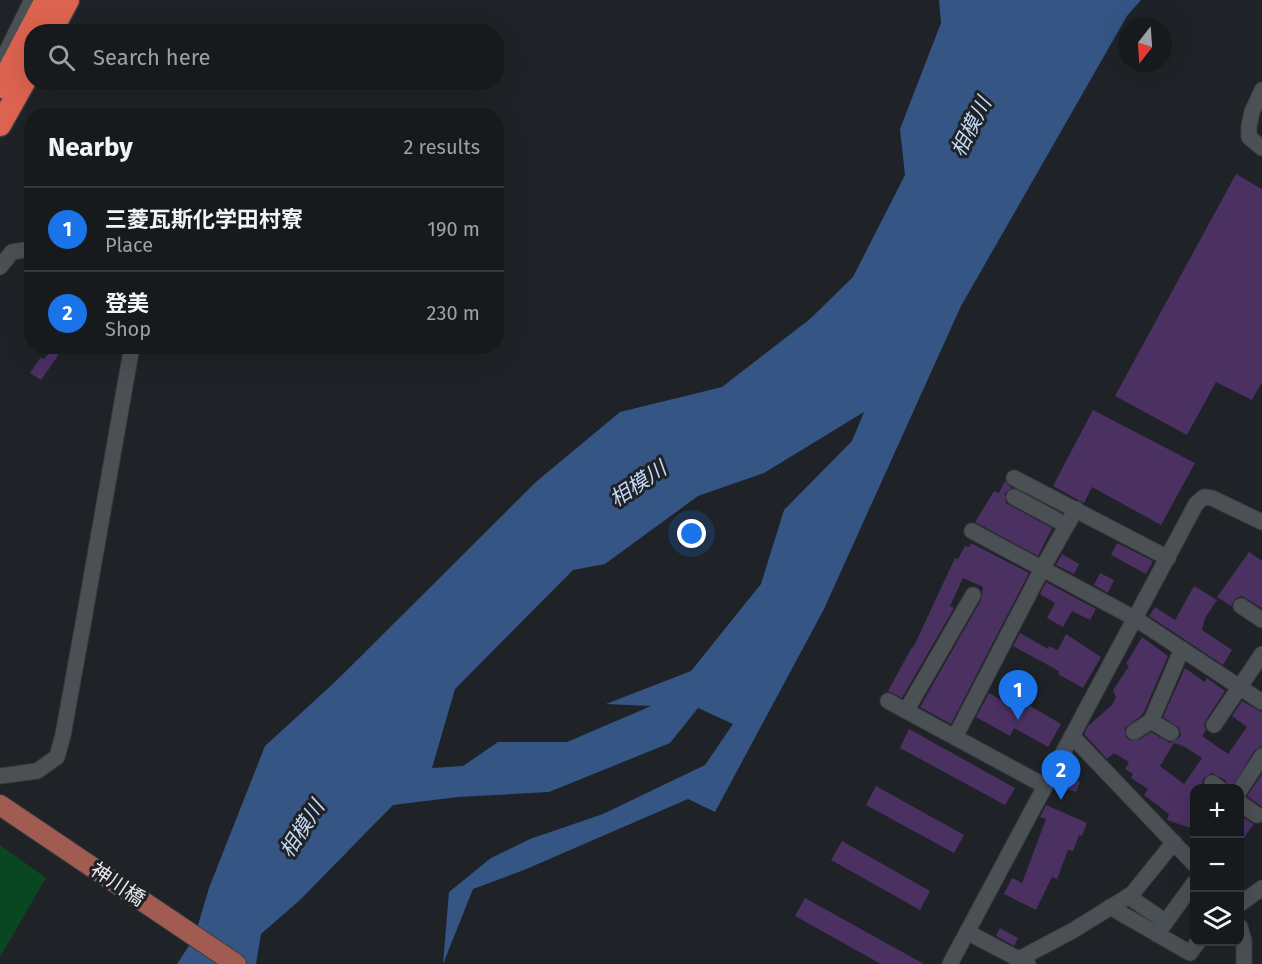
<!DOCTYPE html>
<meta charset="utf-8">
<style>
body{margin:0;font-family:"Fira Sans","Noto Sans JP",sans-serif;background:#202326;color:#f1f3f6}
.controls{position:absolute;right:18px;bottom:18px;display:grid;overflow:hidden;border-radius:12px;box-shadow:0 6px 24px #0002}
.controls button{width:54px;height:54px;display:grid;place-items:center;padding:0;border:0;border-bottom:2px solid #36383b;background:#171a1d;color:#f1f3f6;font:30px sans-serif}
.compass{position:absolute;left:1118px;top:18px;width:54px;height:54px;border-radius:50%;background:#171a1d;box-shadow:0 6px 24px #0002;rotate:197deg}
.you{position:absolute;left:692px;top:534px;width:21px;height:21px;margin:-15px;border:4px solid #fff;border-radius:50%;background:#1a73e8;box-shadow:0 0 0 9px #1a73e833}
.badge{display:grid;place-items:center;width:39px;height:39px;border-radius:50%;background:#1a73e8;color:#fff;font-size:20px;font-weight:700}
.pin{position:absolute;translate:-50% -50px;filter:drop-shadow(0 2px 3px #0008)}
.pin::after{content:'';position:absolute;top:32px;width:21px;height:18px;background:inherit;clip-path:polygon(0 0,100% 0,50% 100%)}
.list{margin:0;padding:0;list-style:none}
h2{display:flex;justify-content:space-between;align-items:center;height:78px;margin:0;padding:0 24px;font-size:26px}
h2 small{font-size:20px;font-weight:400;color:#9ea1a4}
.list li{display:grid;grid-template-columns:39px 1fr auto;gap:18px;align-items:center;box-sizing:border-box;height:84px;padding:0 24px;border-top:2px solid #36383b}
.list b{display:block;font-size:22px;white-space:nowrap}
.list p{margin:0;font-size:20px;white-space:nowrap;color:#9ea1a4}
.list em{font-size:20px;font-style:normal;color:#9ea1a4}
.icon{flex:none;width:33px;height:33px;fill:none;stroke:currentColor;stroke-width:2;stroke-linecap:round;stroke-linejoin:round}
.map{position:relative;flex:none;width:1262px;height:964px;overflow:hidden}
.search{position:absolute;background:#171a1d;box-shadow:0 6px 24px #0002;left:24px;top:24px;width:480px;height:66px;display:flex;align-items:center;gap:15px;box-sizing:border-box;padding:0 21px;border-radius:24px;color:#9ea1a4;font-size:22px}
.panel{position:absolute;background:#171a1d;box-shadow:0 6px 24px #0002;left:24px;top:108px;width:480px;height:246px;border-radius:24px}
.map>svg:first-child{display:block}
</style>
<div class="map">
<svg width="1262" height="964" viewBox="0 0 1262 964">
<rect width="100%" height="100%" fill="#1f2227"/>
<!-- green -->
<path fill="#094723" d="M 0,845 L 46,878 L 0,957 Z"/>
<!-- water -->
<path fill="#355585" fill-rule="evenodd" d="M 939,0 L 1141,0 L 1127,16 L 961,306 L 824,609 L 715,812 L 688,799 L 524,870 L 473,889 L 443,964 L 449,892 L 491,858 L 530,839 L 603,814 L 705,765 L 733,724 L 698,708 L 670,743 L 549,792 L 458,797 L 393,805 L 300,900 L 261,934 L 256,964 L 177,964 L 194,938 L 209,888 L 265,746 L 336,681 L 537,481 L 620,412 L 722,387 L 810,319 L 853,277 L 905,175 L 900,129 L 941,23 ZM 864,412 L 852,441 L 784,510 L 761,584 L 691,671 L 606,704 L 651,706 L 567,742 L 498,742 L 463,766 L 432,768 L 455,689 L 573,570 L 605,564 L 698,496 L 764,473 Z"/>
<!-- building -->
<g fill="#4b3062" fill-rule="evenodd">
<path d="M 1236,174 L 1262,189 L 1262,382 L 1252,400 L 1216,382 L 1187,435 L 1115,396 Z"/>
<path d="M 55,346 L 64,347 L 41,380 L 30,373 L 41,357 L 44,359 Z"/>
<path d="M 1093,410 L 1195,463 L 1161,525 L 1092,487 L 1084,503 L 1053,486 Z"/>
<path d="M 1005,481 L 1012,488 L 1005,493 L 1006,503 L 1052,528 L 1038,556 L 975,522 L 994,491 L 999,493 Z"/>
<path d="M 971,543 L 1029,573 L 951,724 L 920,707 L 981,600 L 983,587 L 963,578 L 950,606 L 954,608 L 902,698 L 888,691 L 912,647 L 913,648 L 955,558 L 958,559 L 965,546 L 969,547 Z"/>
<path d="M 1117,543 L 1153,561 L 1146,574 L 1111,555 Z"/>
<path d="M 1249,552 L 1262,561 L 1262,608 L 1242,596 L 1236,598 L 1231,606 L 1217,597 Z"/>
<path d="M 1062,554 L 1079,564 L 1074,574 L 1056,565 Z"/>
<path d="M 1100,573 L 1114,580 L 1108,593 L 1094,585 Z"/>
<path d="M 1046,582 L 1096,609 L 1090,620 L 1072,611 L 1063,627 L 1047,618 L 1055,603 L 1040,594 Z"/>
<path d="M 1194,586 L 1217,600 L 1205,618 L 1202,630 L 1232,650 L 1223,665 L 1149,616 L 1155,607 L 1175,620 Z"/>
<path d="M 1020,633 L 1048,649 L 1049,646 L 1058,650 L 1066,634 L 1101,657 L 1083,688 L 1058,674 L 1059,671 L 1013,646 Z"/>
<path d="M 1142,637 L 1168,656 L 1143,714 L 1125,728 L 1126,737 L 1129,740 L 1139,740 L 1151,732 L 1170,743 L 1179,738 L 1181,734 L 1179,728 L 1163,717 L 1185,668 L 1205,682 L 1207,678 L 1225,691 L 1206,720 L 1204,725 L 1206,730 L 1202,736 L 1228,754 L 1247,727 L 1232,716 L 1242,701 L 1262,712 L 1262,746 L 1254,751 L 1231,789 L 1229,789 L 1225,780 L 1212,773 L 1204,778 L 1202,783 L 1204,789 L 1194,789 L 1194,829 L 1167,820 L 1169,814 L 1144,795 L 1148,789 L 1131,778 L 1133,774 L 1125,769 L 1129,762 L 1114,753 L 1107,759 L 1084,734 L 1088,726 L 1112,705 L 1116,697 L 1113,690 L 1129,666 L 1126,664 ZM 1174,743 L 1185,747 L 1202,758 L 1184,784 L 1160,766 Z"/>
<path d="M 989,693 L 1015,708 L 1020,700 L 1061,724 L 1048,747 L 1014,728 L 1010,736 L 976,717 Z"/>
<path d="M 909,729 L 1015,788 L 1005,805 L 900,748 Z"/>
<path d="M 1262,774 L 1262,807 L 1247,796 Z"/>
<path d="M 1069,778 L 1080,782 L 1076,792 L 1065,788 Z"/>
<path d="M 876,786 L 964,835 L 954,853 L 866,805 Z"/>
<path d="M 1046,805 L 1087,823 L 1082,836 L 1079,835 L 1073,851 L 1068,850 L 1057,879 L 1052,877 L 1036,910 L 1004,894 L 1012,878 L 1022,883 L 1046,819 L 1040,817 Z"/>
<path d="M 1239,815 L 1254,824 L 1239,844 Z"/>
<path d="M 842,841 L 930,891 L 920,910 L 831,860 Z"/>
<path d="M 805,898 L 924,964 L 881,964 L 795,916 Z"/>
<path d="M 1000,928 L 1018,938 L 1014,946 L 996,936 Z"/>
</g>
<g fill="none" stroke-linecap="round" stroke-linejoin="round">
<!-- minor casing -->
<g stroke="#393d40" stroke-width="17">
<g id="minor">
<path d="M 3,59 L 32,0"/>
<path d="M 1262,90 L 1252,112 L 1249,126 L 1249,137 L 1262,148"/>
<path d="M 0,267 L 12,252 L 32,249"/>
<path d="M 1014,478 L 1168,558"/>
<path d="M 1014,497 L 1066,525"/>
<path d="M 972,531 L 1136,619 L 1262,702"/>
<path d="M 1241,606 L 1262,620"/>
<path d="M 888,701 L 1045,786"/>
<path d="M 906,711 L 973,595"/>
<path d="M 1151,721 L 1171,733"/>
<path d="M 1214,725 L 1262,654"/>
<path d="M 1134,732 L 1151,721 L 1182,649"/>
<path d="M 1072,736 L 1194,864"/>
<path d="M 955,737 L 1042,569 L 1076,509"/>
<path d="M 0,776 L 37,771 L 57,757 L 63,735 L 82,630 L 132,346"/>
<path d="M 1212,783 L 1219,788"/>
<path d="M 1240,790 L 1262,756"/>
<path d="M 1240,803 L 1257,815"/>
<path d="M 1128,896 L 1166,922"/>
<path d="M 1240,904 L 1262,888"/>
<path d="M 1110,907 L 1190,953 L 1198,942"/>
<path d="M 1240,927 L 1244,941 L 1244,964"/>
<path d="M 967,932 L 1028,964"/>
<path d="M 1157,934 L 1194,883"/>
<path d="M 1019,959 L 1072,931 L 1132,894 L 1174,842"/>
<path d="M 950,964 L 1196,504 L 1204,497 L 1212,498 L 1262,522"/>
</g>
</g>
<!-- major casing -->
<g stroke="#393d40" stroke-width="22">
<path id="major" d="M 0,805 L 236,964"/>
</g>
<!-- highway casing -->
<g stroke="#393d40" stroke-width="25">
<g id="highway">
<path d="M 51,32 L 68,0"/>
<path d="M 0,87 L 46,0"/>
<path d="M 0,125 L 32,68"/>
</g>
</g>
<!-- minor -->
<use href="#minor" stroke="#4b5055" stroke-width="15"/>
<!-- major -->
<use href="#major" stroke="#a25b51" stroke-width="20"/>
<!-- highway -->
<use href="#highway" stroke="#dc634f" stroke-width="22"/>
</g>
<g text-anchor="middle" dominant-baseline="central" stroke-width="6" stroke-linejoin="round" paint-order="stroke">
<!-- street labels -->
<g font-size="20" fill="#e7e9ec" stroke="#1f2227">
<text transform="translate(118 884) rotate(34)">神川橋</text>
</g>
<!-- water labels -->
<g font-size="21" font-style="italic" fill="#c4d9f7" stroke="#1f2227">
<text transform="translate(971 127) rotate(-63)">相模川</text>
<text transform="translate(638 484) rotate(-34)">相模川</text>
<text transform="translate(302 829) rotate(-57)">相模川</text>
</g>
</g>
</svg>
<div class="controls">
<button>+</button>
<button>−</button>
<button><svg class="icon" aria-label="layers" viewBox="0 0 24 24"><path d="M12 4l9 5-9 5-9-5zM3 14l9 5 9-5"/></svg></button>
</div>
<svg class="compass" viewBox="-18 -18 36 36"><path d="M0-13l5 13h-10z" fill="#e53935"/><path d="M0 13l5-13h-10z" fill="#9ea1a4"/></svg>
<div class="you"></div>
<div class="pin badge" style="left:1018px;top:720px">1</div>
<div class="pin badge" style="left:1061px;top:800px">2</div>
<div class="search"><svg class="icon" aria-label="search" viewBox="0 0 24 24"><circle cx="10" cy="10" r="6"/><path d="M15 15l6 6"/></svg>Search here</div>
<section class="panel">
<h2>Nearby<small>2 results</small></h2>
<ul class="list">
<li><span class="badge">1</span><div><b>三菱瓦斯化学田村寮</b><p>Place</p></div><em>190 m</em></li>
<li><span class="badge">2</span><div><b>登美</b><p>Shop</p></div><em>230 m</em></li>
</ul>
</section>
</div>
